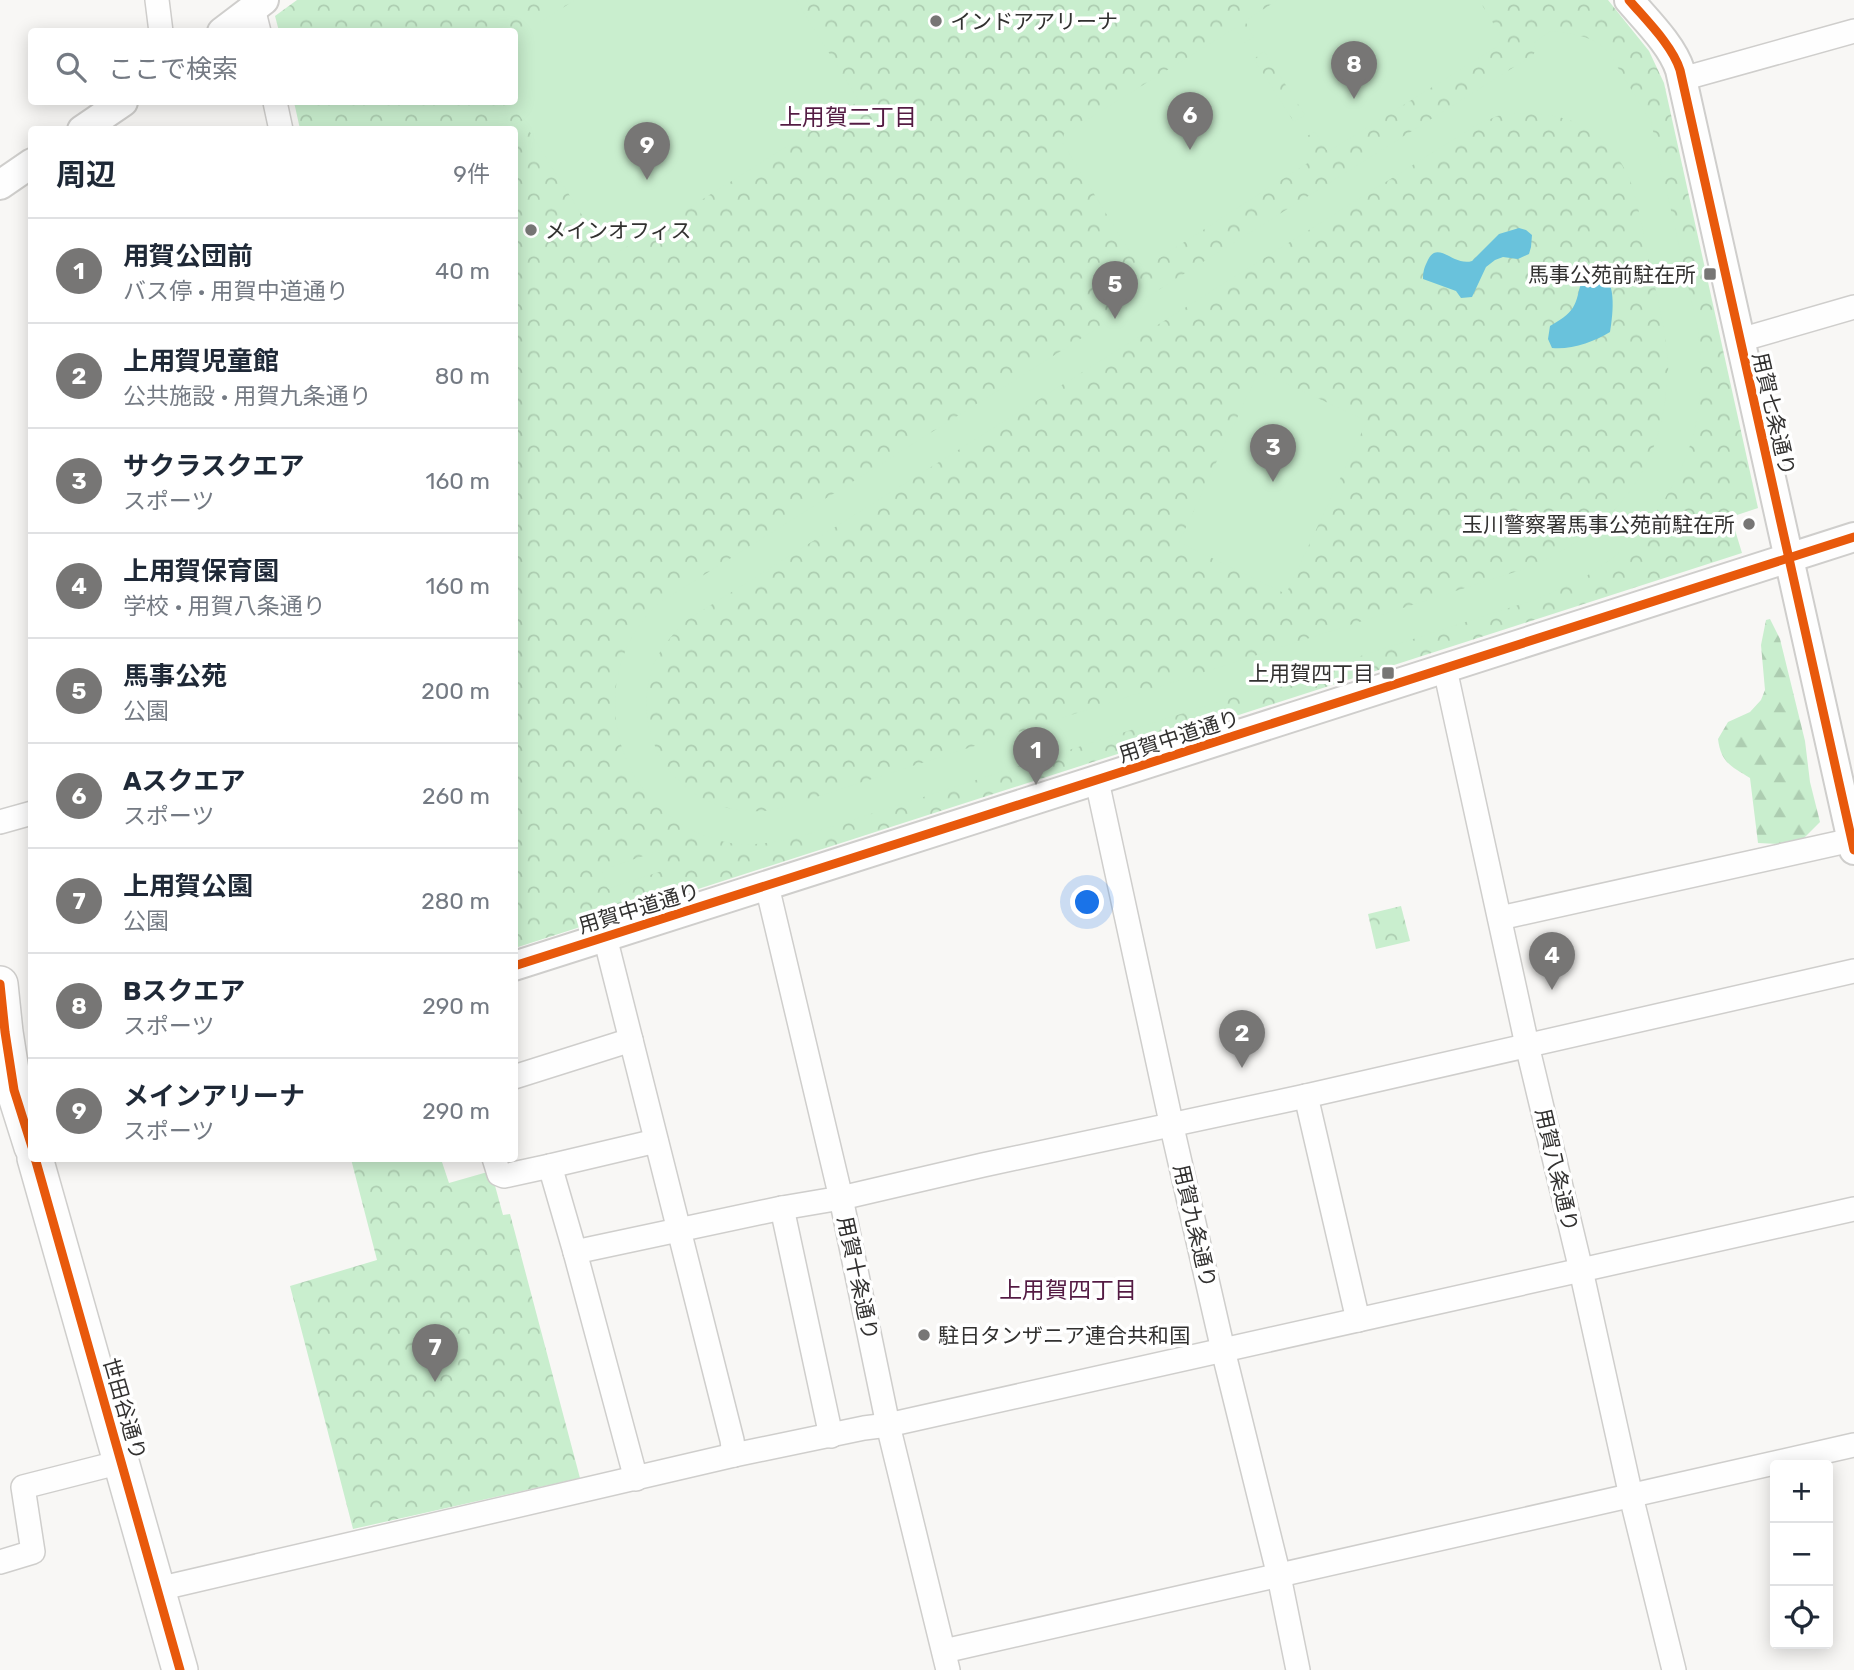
<!DOCTYPE html>
<html lang="ja">
<meta charset="utf-8">
<style>
body{margin:0;font-family:Rubik,"Noto Sans JP",sans-serif;background:#f2f2f3;color:#1f2937}
.controls{position:absolute;right:21px;bottom:21px;display:grid;overflow:hidden;border-radius:7px;box-shadow:0 4px 18px #0003}
.controls button{width:63px;height:63px;display:grid;place-items:center;padding:0;border:0;border-bottom:2px solid #e0e1e3;background:#fff;color:#1f2937;font:35px sans-serif}
.you{position:absolute;left:1088px;top:903px;width:24px;height:24px;margin:-18px;border:5px solid #fff;border-radius:50%;background:#1a73e8;box-shadow:0 0 0 10px #1a73e833}
.badge{display:grid;place-items:center;width:46px;height:46px;border-radius:50%;background:#777675;color:#fff;font-size:23px;font-weight:700}
.pin{position:absolute;translate:-50% -58px;filter:drop-shadow(0 2px 4px #0008)}
.pin::after{content:'';position:absolute;top:37px;width:24px;height:21px;background:inherit;clip-path:polygon(0 0,100% 0,50% 100%)}
.list{margin:0;padding:0;list-style:none}
h2{display:flex;justify-content:space-between;align-items:center;height:91px;margin:0;padding:0 28px;font-size:30px}
h2 small{font-size:23px;font-weight:400;color:#747a83}
.list li{display:grid;grid-template-columns:46px 1fr auto;gap:21px;align-items:center;box-sizing:border-box;height:105px;padding:0 28px;border-top:2px solid #e0e1e3}
.list b{display:block;font-size:26px;white-space:nowrap}
.list p{margin:0;font-size:23px;white-space:nowrap;color:#747a83}
.list em{font-size:23px;font-style:normal;color:#747a83}
.icon{flex:none;width:38px;height:38px;fill:none;stroke:currentColor;stroke-width:2;stroke-linecap:round;stroke-linejoin:round}
.map{position:relative;flex:none;width:1854px;height:1670px;overflow:hidden}
.search{position:absolute;background:#fff;box-shadow:0 4px 18px #0003;left:28px;top:28px;width:490px;height:77px;display:flex;align-items:center;gap:18px;box-sizing:border-box;padding:0 24px;border-radius:7px;color:#747a83;font-size:26px}
.panel{position:absolute;background:#fff;box-shadow:0 4px 18px #0003;left:28px;top:126px;width:490px;height:1036px;border-radius:7px}
.map>svg:first-child{display:block}
</style>
<div class="map">
<svg width="1854" height="1670" viewBox="0 0 1854 1670">
<defs>
<pattern id="forest-firs" width="22" height="20" patternUnits="userSpaceOnUse" patternTransform="scale(1.75)"><rect width="22" height="20" fill="#c9eece"/><path d="M5 1l3.5 6h-7zM16 11l3.5 6h-7z" fill="#adcdb1"/></pattern>
<pattern id="park-crowns" width="20" height="18" patternUnits="userSpaceOnUse" patternTransform="scale(1.75)"><rect width="20" height="18" fill="#c9eece"/><path d="M2 6a3 3 0 1 1 6 0M12 15a3 3 0 1 1 6 0" fill="none" stroke="#adcdb1"/></pattern>
</defs>
<rect width="100%" height="100%" fill="#f8f7f5"/>
<!-- forest -->
<path fill="url(#forest-firs)" d="M 1770,619 L 1780,639 L 1805,741 L 1810,782 L 1820,822 L 1802,840 L 1779,844 L 1758,843 L 1750,778 C 1731,766 1721,763 1718,739 L 1728,722 L 1750,712 L 1761,700 L 1765,690 L 1761,645 L 1766,620 Z"/>
<!-- park -->
<g fill="url(#park-crowns)">
<path d="M 297,0 L 1608,0 L 1649,51 L 1664,83 L 1758,508 L 1731,517 L 1742,553 L 515,948 L 514,130 L 300,129 L 294,102 L 514,102 L 514,32 L 279,31 L 275,16 Z"/>
<path d="M 1401,906 L 1410,941 L 1376,949 L 1368,914 Z"/>
<path d="M 351,1159 L 441,1159 L 449,1183 L 491,1171 L 503,1215 L 510,1214 L 580,1478 L 353,1529 L 290,1286 L 377,1260 Z"/>
</g>
<!-- pitch -->
<g fill="#c9eece" fill-rule="evenodd">
<path d="M 575,0 L 796,0 L 859,101 L 609,258 L 511,102 L 514,102 L 515,38 Z"/>
<path d="M 1278,0 L 1479,0 L 1501,36 L 1498,46 L 1328,152 L 1315,132 L 1305,137 L 1317,157 L 1147,266 L 1136,262 L 1062,142 L 1064,134 L 1235,28 L 1244,43 L 1254,37 L 1245,21 ZM 1264,51 L 1305,115 L 1294,122 L 1254,59 Z"/>
<path d="M 1550,31 C 1572,34 1594,35 1609,53 L 1651,122 L 1698,330 C 1702,364 1702,399 1694,432 C 1679,489 1639,545 1588,575 C 1571,585 1552,592 1534,600 L 793,839 C 772,842 751,847 730,843 C 618,821 577,685 656,605 L 1533,55 L 1536,50 L 1533,44 ZM 1517,113 C 1529,114 1542,114 1554,116 C 1589,122 1619,150 1631,183 C 1640,210 1644,239 1650,266 C 1658,299 1666,332 1668,366 C 1669,375 1667,384 1666,392 C 1658,480 1603,538 1524,569 L 782,808 C 700,828 627,755 651,672 C 657,651 672,635 687,620 L 1475,126 L 1497,116 Z"/>
<path d="M 1259,371 L 1367,421 L 1286,594 L 1179,542 Z"/>
<path d="M 661,850 L 668,869 L 608,889 L 602,870 Z"/>
</g>
<!-- water -->
<g fill="#69c2dc">
<path d="M 1519,228 L 1526,230 L 1532,235 L 1531,247 L 1529,254 L 1518,259 L 1503,257 L 1495,260 L 1486,267 L 1472,297 L 1461,298 L 1456,291 L 1423,279 C 1423,272 1424,268 1427,262 C 1437,238 1453,267 1472,261 L 1499,234 Z"/>
<path d="M 1596,270 C 1618,276 1613,314 1610,332 C 1594,342 1571,350 1552,348 L 1548,339 L 1550,326 C 1579,310 1575,303 1583,275 L 1589,271 Z"/>
</g>
<g fill="none" stroke-linecap="round" stroke-linejoin="round">
<!-- minor casing -->
<g stroke="#cfcecc" stroke-width="26">
<g id="minor">
<path d="M 157,0 L 161,32"/>
<path d="M 253,8 L 259,32"/>
<path d="M 1682,79 L 1854,31"/>
<path d="M 275,102 L 281,130"/>
<path d="M 1740,340 L 1854,307"/>
<path d="M 1445,669 L 1527,1045 L 1581,1270 L 1631,1496 L 1674,1670"/>
<path d="M 1097,781 L 1174,1136 L 1223,1350 L 1279,1576 L 1298,1670"/>
<path d="M 0,822 L 32,813"/>
<path d="M 767,886 L 841,1198 L 888,1425 L 948,1670"/>
<path d="M 1500,918 L 1852,840"/>
<path d="M 605,937 L 732,1440 L 734,1455"/>
<path d="M 514,1077 L 631,1040"/>
<path d="M 1306,1096 L 1358,1320"/>
<path d="M 494,1158 L 499,1174 L 504,1176 L 550,1166 L 575,1252 L 636,1479"/>
<path d="M 550,1166 L 656,1141"/>
<path d="M 782,1208 L 831,1436"/>
<path d="M 575,1252 L 782,1208 L 841,1198 L 983,1165 L 1306,1096 L 1854,971"/>
<path d="M 0,1562 L 33,1552 L 23,1487 L 121,1462"/>
<path d="M 158,1589 L 734,1455 L 864,1428 L 888,1425 L 1854,1209"/>
<path d="M 944,1651 L 1854,1445"/>
</g>
</g>
<!-- tertiary casing -->
<g stroke="#cfcecc" stroke-width="32">
<g id="tertiary">
<path d="M 1629,0 C 1646,20 1672,45 1680,70 L 1854,850"/>
<path d="M 222,32 L 264,0"/>
<path d="M 82,130 L 123,102"/>
<path d="M 0,185 L 32,163"/>
<path d="M 514,966 C 961,824 1407,680 1854,537"/>
</g>
</g>
<!-- primary casing -->
<g stroke="#cfcecc" stroke-width="38">
<g id="primary">
<path d="M 0,984 L 5,1032 L 14,1090 L 32,1147"/>
<path d="M 35,1158 L 180,1670"/>
</g>
</g>
<!-- minor -->
<use href="#minor" stroke="#fefefe" stroke-width="23"/>
<!-- tertiary -->
<use href="#tertiary" stroke="#fefefe" stroke-width="28"/>
<!-- primary -->
<use href="#primary" stroke="#fefefe" stroke-width="35"/>
<!-- cycleway casing -->
<g stroke="#fff" stroke-width="13">
<g id="cycleway">
<path d="M 1629,0 C 1646,20 1672,45 1680,70 L 1854,850"/>
<path d="M 514,966 C 961,824 1407,680 1854,537"/>
<path d="M 0,984 L 5,1032 L 14,1090 L 32,1147"/>
<path d="M 35,1158 L 180,1670"/>
</g>
</g>
<!-- cycleway -->
<use href="#cycleway" stroke="#e8590c" stroke-width="9"/>
</g>
<!-- markers -->
<g fill="#777675" stroke="#fff" stroke-width="2.5">
<circle cx="936" cy="21" r="7"/>
<circle cx="531" cy="230" r="7"/>
<rect x="1703" y="267" width="14" height="14" rx="3.5"/>
<circle cx="1749" cy="524" r="7"/>
<rect x="1381" y="666" width="14" height="14" rx="3.5"/>
<circle cx="924" cy="1335" r="7"/>
</g>
<g text-anchor="middle" dominant-baseline="central" stroke-width="7" stroke-linejoin="round" paint-order="stroke">
<!-- poi labels -->
<g font-size="21" fill="#323130" stroke="#fff" text-anchor="start">
<text x="950" y="21">インドアアリーナ</text>
<text x="545" y="230">メインオフィス</text>
<text x="1696" y="274" text-anchor="end">馬事公苑前駐在所</text>
<text x="1735" y="524" text-anchor="end">玉川警察署馬事公苑前駐在所</text>
<text x="1374" y="673" text-anchor="end">上用賀四丁目</text>
<text x="938" y="1335">駐日タンザニア連合共和国</text>
</g>
<!-- street labels -->
<g font-size="21" fill="#323130" stroke="#fff">
<text transform="translate(1774 414) rotate(77)">用賀七条通り</text>
<text transform="translate(1179 736) rotate(-18)">用賀中道通り</text>
<text transform="translate(639 908) rotate(-17)">用賀中道通り</text>
<text transform="translate(1557 1170) rotate(77)">用賀八条通り</text>
<text transform="translate(1195 1226) rotate(77)">用賀九条通り</text>
<text transform="translate(858 1278) rotate(78)">用賀十条通り</text>
<text transform="translate(125 1409) rotate(74)">世田谷通り</text>
</g>
<!-- neighbourhood labels -->
<g font-size="23" fill="#541b43" stroke="#fff">
<text x="848" y="117">上用賀二丁目</text>
<text x="1068" y="1290">上用賀四丁目</text>
</g>
</g>
</svg>
<div class="controls">
<button>+</button>
<button>−</button>
<button><svg class="icon" aria-label="locate" viewBox="0 0 24 24"><circle cx="12" cy="12" r="6"/><path d="M12 2v4M12 18v4M2 12h4M18 12h4"/></svg></button>
</div>
<div class="you"></div>
<div class="pin badge" style="left:1036px;top:785px">1</div>
<div class="pin badge" style="left:1242px;top:1068px">2</div>
<div class="pin badge" style="left:1273px;top:482px">3</div>
<div class="pin badge" style="left:1552px;top:990px">4</div>
<div class="pin badge" style="left:1115px;top:319px">5</div>
<div class="pin badge" style="left:1190px;top:150px">6</div>
<div class="pin badge" style="left:435px;top:1382px">7</div>
<div class="pin badge" style="left:1354px;top:99px">8</div>
<div class="pin badge" style="left:647px;top:180px">9</div>
<div class="search"><svg class="icon" aria-label="search" viewBox="0 0 24 24"><circle cx="10" cy="10" r="6"/><path d="M15 15l6 6"/></svg>ここで検索</div>
<section class="panel">
<h2>周辺<small>9件</small></h2>
<ul class="list">
<li><span class="badge">1</span><div><b>用賀公団前</b><p>バス停 · 用賀中道通り</p></div><em>40 m</em></li>
<li><span class="badge">2</span><div><b>上用賀児童館</b><p>公共施設 · 用賀九条通り</p></div><em>80 m</em></li>
<li><span class="badge">3</span><div><b>サクラスクエア</b><p>スポーツ</p></div><em>160 m</em></li>
<li><span class="badge">4</span><div><b>上用賀保育園</b><p>学校 · 用賀八条通り</p></div><em>160 m</em></li>
<li><span class="badge">5</span><div><b>馬事公苑</b><p>公園</p></div><em>200 m</em></li>
<li><span class="badge">6</span><div><b>Aスクエア</b><p>スポーツ</p></div><em>260 m</em></li>
<li><span class="badge">7</span><div><b>上用賀公園</b><p>公園</p></div><em>280 m</em></li>
<li><span class="badge">8</span><div><b>Bスクエア</b><p>スポーツ</p></div><em>290 m</em></li>
<li><span class="badge">9</span><div><b>メインアリーナ</b><p>スポーツ</p></div><em>290 m</em></li>
</ul>
</section>
</div>
